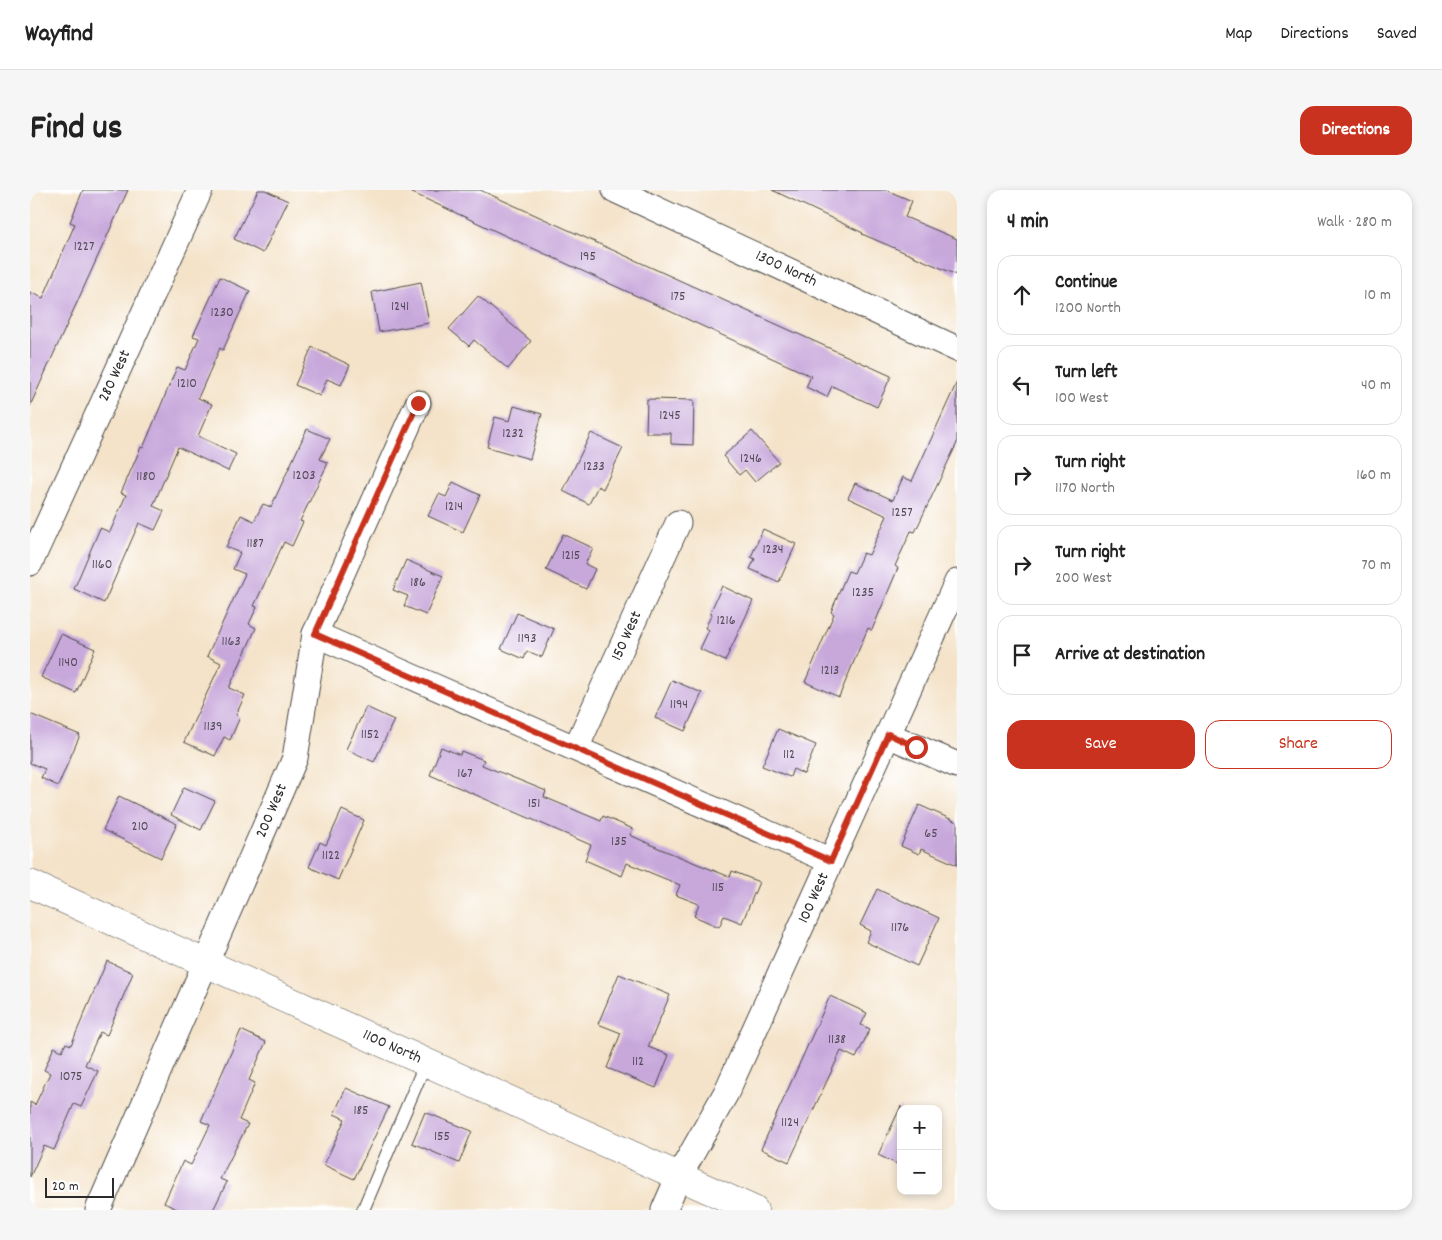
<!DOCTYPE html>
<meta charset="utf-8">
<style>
body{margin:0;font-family:Dekko,sans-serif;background:#f6f6f6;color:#222}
.controls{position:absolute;right:15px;bottom:15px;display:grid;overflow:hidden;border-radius:10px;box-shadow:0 2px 8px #0003}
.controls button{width:45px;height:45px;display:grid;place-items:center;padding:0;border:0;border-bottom:1px solid #e0e0e0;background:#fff;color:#222;font:25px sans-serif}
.scale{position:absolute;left:15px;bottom:12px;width:69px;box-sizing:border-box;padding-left:5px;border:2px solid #2b2b2b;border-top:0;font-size:14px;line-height:18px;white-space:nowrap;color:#2b2b2b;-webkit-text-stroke:4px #fff;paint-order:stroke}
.stop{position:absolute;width:15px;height:15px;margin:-11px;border:4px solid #c8321e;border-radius:50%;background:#fff}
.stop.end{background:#c8321e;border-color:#fff;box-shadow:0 1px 5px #0008}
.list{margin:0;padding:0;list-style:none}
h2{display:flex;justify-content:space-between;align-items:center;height:65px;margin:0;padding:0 20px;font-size:21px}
h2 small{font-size:16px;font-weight:400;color:#767676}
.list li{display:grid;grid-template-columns:32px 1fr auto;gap:15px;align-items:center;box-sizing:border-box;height:80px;margin:0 10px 10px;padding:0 10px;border:1px solid #e0e0e0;border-radius:15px}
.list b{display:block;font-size:19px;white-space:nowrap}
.list p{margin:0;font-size:16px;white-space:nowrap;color:#767676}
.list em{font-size:16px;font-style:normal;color:#767676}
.actions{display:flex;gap:10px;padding:15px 20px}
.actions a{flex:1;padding:11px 0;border:1px solid #c8321e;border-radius:15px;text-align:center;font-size:18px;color:#c8321e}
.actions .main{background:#c8321e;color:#fff}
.icon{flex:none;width:28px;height:28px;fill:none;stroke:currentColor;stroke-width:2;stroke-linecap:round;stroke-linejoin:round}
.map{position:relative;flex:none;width:927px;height:1020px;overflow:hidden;border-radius:15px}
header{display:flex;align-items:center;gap:30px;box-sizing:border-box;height:70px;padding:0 25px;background:#fff;border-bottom:1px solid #e0e0e0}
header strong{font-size:24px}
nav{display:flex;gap:28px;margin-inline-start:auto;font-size:18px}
.intro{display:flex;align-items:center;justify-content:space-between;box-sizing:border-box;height:120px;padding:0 30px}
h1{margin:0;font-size:35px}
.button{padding:12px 22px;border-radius:15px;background:#c8321e;color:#fff;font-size:18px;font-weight:700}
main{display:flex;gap:30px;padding:0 30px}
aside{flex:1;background:#fff;border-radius:15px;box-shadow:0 2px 8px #0003}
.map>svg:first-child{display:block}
</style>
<header>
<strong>Wayfind</strong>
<nav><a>Map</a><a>Directions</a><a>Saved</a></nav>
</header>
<div class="intro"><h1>Find us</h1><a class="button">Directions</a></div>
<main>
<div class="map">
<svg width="927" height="1020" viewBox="0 0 927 1020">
<rect width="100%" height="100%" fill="#fff"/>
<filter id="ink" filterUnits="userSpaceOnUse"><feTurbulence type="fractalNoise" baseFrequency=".02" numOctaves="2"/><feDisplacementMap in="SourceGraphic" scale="10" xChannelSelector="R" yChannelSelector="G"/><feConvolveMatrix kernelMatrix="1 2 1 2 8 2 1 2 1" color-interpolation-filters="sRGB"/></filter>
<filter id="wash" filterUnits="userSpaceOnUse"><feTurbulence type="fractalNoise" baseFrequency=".0096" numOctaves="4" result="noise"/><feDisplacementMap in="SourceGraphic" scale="20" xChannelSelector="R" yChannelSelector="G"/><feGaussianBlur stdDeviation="1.12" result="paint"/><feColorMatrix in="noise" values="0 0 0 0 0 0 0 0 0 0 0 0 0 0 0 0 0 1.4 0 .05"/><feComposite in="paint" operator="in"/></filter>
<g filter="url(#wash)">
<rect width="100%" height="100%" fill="#f4e3c9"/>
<g id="blocks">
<!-- building -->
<g fill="#c8a8db">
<path d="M 53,0 L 98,0 L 0,216 L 0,102 L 13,108 L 45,34 L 40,32 Z"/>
<path d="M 228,0 L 235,0 L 258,11 L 233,63 L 204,49 Z"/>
<path d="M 376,0 L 450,0 L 861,186 L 847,217 L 802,196 L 797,207 L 776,197 L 781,186 Z"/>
<path d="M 742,0 L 856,0 L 882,11 L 875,27 L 927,49 L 927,85 L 832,44 L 833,43 Z"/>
<path d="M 190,87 L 220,101 L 193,160 L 190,158 L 168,208 L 182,214 L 168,246 L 206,264 L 198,281 L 148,257 L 123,316 L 134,321 L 125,340 L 109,333 L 74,413 L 44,399 L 70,338 L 80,342 L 96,305 L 91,303 L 111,257 L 113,258 L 147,177 L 155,180 L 169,148 L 163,146 Z"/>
<path d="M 391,92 L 399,133 L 349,142 L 342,102 Z"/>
<path d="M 448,106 L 501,151 L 478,179 L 444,150 L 439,156 L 419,139 Z"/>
<path d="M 282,157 L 320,175 L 311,195 L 297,189 L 290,206 L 265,195 Z"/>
<path d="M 927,192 L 927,253 L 885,342 L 881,341 L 865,376 L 868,378 L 842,440 L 838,438 L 809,507 L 775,492 L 804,424 L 801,422 L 818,381 L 824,383 L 833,363 L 839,365 L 857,326 L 818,308 L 825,293 L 863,310 L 873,287 L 882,291 Z"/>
<path d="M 617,209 L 664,210 L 663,255 L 641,254 L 641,243 L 616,243 Z"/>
<path d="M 484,216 L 512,224 L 500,269 L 457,257 L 465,227 L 480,231 Z"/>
<path d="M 277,239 L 300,249 L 290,269 L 298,273 L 270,331 L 273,332 L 262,356 L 254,352 L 224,416 L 227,417 L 219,434 L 226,438 L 199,498 L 215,505 L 206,525 L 210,527 L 200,550 L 194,547 L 185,566 L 154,552 L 191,473 L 177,466 L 215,384 L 203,379 L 210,363 L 196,357 L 211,325 L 224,331 L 233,314 L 241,317 Z"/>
<path d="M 722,241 L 749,272 L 725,292 L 715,280 L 709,285 L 693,266 Z"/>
<path d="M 561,243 L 593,258 L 573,299 L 568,296 L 559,314 L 533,301 Z"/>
<path d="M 423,292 L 450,305 L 433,342 L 398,326 L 409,304 L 416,307 Z"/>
<path d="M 733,339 L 766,354 L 749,392 L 720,379 L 725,369 L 721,367 Z"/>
<path d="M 533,344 L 563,358 L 555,374 L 565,379 L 556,399 L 516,380 Z"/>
<path d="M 376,370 L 413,386 L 396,425 L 374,416 L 378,406 L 363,400 Z"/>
<path d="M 692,396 L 723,411 L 695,471 L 670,459 L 679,440 L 675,438 L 682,424 L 680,423 Z"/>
<path d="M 487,423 L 524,439 L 512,467 L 497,461 L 494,469 L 471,459 Z"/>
<path d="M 31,444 L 65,459 L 46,503 L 11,487 Z"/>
<path d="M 642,490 L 672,503 L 655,541 L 625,528 Z"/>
<path d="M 336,517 L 364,530 L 344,572 L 316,559 Z"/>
<path d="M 0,524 L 50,545 L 28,596 L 11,588 L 15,579 L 0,573 Z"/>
<path d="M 748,539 L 786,555 L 774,584 L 763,579 L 760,587 L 732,576 Z"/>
<path d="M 411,557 L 430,565 L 431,561 L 454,570 L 452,575 L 516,601 L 514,607 L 571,631 L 573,626 L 603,639 L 600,645 L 633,660 L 700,687 L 702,681 L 729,692 L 712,733 L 694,726 L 689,737 L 664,726 L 669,714 L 646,705 L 650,695 L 597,673 L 592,686 L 555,670 L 561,655 L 400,585 Z"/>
<path d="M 154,597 L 185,611 L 171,640 L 141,625 Z"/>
<path d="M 89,606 L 147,634 L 131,668 L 73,640 Z"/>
<path d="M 889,615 L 927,632 L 927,675 L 891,659 L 889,664 L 871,656 Z"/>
<path d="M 312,620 L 334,630 L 308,690 L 279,677 L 290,652 L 296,655 Z"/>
<path d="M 847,699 L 909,728 L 887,776 L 836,752 L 841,741 L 830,735 Z"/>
<path d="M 77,771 L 103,783 L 77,845 L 70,842 L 55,875 L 68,881 L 51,917 L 44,914 L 24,960 L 14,956 L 0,987 L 0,912 L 5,915 L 20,883 L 14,880 L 24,857 L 32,861 L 36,853 L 41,855 Z"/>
<path d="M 589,784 L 640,805 L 618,857 L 639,865 L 626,898 L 577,878 L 591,843 L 568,834 Z"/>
<path d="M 800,806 L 837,823 L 831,835 L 840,839 L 826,868 L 811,861 L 759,972 L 731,959 Z"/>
<path d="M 211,840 L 236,852 L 219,890 L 225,893 L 209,930 L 218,934 L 190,989 L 197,992 L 183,1020 L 149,1020 L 134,1013 L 153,971 L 161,975 L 180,935 L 171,931 Z"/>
<path d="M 316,898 L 359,917 L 324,989 L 294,975 L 315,929 L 304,924 Z"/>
<path d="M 871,916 L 871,976 L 848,965 Z"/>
<path d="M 395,922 L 442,941 L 429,973 L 382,953 Z"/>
</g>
</g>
</g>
<g filter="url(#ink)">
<use href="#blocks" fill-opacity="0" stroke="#494743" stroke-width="1"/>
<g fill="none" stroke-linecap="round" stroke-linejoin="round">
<!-- lane casing -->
<g stroke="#494743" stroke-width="14">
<path id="lane" d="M 333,1020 L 396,872"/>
</g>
<!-- street casing -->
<g stroke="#494743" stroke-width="27">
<g id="street">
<path d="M 585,0 L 927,159"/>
<path d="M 0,373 L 170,0"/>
<path d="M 285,444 L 801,671"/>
<path d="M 858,545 L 927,575"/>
<path d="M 546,558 L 648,333"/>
<path d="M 68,1020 L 265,568 L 285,444 L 388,213"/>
<path d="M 634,1020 L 649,986 L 696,903 L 927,392"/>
</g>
</g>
<!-- secondary casing -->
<g stroke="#494743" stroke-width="29">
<path id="secondary" d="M 0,694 L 724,1020"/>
</g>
<!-- lane -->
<use href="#lane" stroke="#fff" stroke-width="12"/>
<!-- street -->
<use href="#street" stroke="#fff" stroke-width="25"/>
<!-- secondary -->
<use href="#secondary" stroke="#fff" stroke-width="28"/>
</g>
</g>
<g fill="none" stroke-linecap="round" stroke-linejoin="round" filter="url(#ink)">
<!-- route -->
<path stroke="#c8321e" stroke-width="6" d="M 388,213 L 285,444 L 801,671 L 858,544 L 886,557"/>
</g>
<g text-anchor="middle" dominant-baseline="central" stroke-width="5" stroke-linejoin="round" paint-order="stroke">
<!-- number labels -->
<g font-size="14" fill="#524a57">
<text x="54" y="57">1227</text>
<text x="558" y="67">195</text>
<text x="648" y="107">175</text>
<text x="370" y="117">1241</text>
<text x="192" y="123">1230</text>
<text x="157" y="194">1210</text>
<text x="640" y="226">1245</text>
<text x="483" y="244">1232</text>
<text x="721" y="269">1246</text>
<text x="564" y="277">1233</text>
<text x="274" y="286">1203</text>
<text x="116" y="287">1180</text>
<text x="424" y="317">1214</text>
<text x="872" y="323">1257</text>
<text x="225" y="354">1187</text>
<text x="743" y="360">1234</text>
<text x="541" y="366">1215</text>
<text x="72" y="375">1160</text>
<text x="388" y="393">186</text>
<text x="833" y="403">1235</text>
<text x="696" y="431">1216</text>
<text x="497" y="449">1193</text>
<text x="201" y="452">1163</text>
<text x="38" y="473">1140</text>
<text x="800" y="481">1213</text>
<text x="649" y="515">1194</text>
<text x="183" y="537">1139</text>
<text x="340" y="545">1152</text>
<text x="759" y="565">112</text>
<text x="435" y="584">167</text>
<text x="504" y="614">151</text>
<text x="110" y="637">210</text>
<text x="901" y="644">65</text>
<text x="589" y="652">135</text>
<text x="301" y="666">1122</text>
<text x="688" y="698">115</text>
<text x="870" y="738">1176</text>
<text x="807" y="850">1138</text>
<text x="608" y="872">112</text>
<text x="41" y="887">1075</text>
<text x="331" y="921">185</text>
<text x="760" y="933">1124</text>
<text x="412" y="947">155</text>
</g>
<!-- street labels -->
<g font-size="16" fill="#2b2b2b" stroke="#fff">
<text transform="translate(756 79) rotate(25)">1300 North</text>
<text transform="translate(85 186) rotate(-65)">280 West</text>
<text transform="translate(597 446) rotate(-66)">150 West</text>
<text transform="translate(242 621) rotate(-67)">200 West</text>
<text transform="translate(784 708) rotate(-66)">100 West</text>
<text transform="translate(362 857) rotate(24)">1100 North</text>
</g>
</g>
</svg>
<div class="controls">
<button>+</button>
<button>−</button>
</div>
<div class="scale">20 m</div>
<div class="stop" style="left:886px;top:557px"></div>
<div class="stop end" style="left:388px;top:213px"></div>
</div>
<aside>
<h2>4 min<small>Walk · 280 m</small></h2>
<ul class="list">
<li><svg class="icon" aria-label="ahead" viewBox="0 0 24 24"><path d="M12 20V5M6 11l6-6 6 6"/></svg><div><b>Continue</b><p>1200 North</p></div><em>10 m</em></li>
<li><svg class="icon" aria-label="left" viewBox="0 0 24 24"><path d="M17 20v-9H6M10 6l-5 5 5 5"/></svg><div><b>Turn left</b><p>100 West</p></div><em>40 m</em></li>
<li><svg class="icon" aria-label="right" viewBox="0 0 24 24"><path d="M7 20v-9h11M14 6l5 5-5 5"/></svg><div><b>Turn right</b><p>1170 North</p></div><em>160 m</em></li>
<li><svg class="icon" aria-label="right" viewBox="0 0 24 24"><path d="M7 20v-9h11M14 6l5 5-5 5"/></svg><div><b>Turn right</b><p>200 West</p></div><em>70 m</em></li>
<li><svg class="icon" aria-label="arrive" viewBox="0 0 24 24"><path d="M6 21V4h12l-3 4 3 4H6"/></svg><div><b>Arrive at destination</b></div></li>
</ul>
<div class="actions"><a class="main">Save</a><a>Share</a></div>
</aside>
</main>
